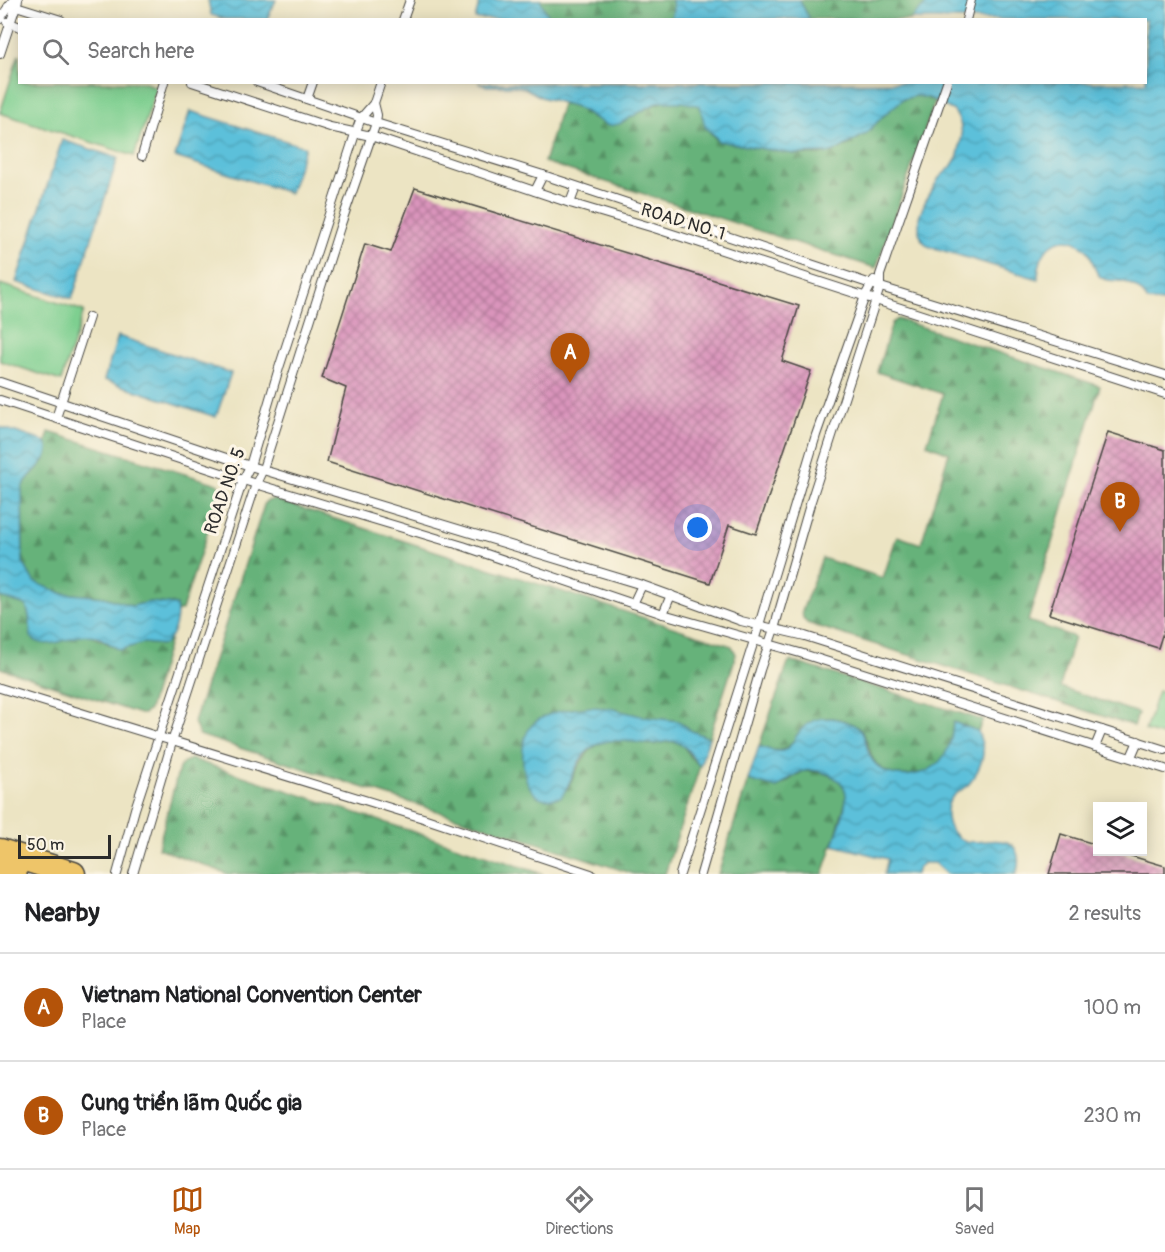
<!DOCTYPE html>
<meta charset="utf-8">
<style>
body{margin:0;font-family:Pangolin,sans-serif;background:#f2f2f2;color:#202124}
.controls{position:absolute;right:18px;bottom:18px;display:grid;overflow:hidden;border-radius:0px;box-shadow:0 3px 15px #0003}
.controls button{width:54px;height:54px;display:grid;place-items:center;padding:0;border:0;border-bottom:2px solid #e0e0e0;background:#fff;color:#202124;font:30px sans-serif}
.scale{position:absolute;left:18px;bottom:15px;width:93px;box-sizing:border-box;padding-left:6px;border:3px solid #2b2b2b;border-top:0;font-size:16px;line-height:21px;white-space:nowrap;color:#2b2b2b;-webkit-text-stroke:4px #fcf5e5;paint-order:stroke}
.you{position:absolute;left:698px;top:528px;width:21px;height:21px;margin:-15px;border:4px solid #fff;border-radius:50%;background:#1a73e8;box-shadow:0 0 0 9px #1a73e833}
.badge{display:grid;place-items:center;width:39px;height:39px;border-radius:50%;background:#b45309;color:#fff;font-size:20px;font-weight:700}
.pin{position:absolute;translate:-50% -50px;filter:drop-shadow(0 2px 3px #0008)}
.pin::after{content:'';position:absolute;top:32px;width:21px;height:18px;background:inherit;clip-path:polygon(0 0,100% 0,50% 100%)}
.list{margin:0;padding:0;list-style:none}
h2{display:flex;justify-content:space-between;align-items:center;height:78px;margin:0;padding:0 24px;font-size:26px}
h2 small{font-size:20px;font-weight:400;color:#757577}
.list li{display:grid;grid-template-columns:39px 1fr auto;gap:18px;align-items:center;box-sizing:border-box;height:108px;padding:0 24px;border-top:2px solid #e0e0e0}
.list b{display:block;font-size:22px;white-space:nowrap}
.list p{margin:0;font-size:20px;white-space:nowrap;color:#757577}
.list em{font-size:20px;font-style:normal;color:#757577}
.icon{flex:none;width:33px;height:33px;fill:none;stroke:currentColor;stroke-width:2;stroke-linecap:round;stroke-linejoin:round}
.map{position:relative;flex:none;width:1165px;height:874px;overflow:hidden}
.search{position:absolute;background:#fff;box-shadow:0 3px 15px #0003;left:18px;right:18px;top:18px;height:66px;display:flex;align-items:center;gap:15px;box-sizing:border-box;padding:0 21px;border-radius:0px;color:#757577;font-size:22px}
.sheet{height:294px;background:#fff}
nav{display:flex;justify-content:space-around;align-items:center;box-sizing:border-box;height:84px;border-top:2px solid #e0e0e0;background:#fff;font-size:16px;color:#757577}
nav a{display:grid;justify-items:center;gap:3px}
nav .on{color:#b45309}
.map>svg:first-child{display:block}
</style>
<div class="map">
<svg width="1165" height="874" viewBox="0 0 1165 874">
<defs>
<pattern id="forest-firs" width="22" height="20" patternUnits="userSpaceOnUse" patternTransform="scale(1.5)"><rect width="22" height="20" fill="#66b27a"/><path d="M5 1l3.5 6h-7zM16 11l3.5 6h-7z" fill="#549164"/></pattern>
<pattern id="water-waves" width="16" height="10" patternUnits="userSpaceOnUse" patternTransform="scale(1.5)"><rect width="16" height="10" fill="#5cc0da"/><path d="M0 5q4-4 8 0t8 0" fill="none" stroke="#4c9cb1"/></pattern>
<pattern id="building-cross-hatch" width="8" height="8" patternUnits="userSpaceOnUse" patternTransform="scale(1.5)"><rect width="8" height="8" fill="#da94bc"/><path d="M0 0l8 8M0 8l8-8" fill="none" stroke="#b17999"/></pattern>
</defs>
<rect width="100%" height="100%" fill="#fcf5e5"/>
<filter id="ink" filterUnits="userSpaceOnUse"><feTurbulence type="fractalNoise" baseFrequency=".0167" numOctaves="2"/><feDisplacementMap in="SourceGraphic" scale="12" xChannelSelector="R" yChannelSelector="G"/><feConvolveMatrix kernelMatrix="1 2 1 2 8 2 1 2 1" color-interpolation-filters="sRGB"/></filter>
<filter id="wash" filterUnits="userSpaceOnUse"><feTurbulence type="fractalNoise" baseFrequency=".008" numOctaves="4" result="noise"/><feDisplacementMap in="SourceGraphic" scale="24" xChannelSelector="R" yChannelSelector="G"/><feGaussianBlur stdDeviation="1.35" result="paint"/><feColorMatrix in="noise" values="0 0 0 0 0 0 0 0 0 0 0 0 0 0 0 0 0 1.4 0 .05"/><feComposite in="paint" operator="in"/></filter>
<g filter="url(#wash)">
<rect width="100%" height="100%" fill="#ece4c3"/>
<!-- grass -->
<g fill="#7ecf90" stroke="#547d5e" stroke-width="1.5">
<path d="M 19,54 L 20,82 L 142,82 L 157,87 L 134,156 L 0,113 Z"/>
<path d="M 0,284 L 84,311 L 61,381 L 0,361 Z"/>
<path d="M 1158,691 L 1165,693 L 1165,737 L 1145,731 Z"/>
</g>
<!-- forest -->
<g fill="url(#forest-firs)" stroke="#486e52" stroke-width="1.5">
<path d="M 540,0 L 672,0 L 673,10 L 671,19 L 550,19 Z"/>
<path d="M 800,0 L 930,0 L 911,20 L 809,19 Z"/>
<path d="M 916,96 L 925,96 L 935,101 L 876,268 L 544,162 L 562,104 L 574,106 L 593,118 L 619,124 C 648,106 666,93 700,106 L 705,127 L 718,141 L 794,154 L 820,155 L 846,146 L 866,134 L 893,106 L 903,99 Z"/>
<path d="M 898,319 L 1100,386 L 1028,621 L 1074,637 L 1060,687 L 1138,713 L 1134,726 L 807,623 L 803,618 L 802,611 L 822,558 L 883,578 L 897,536 L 921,544 L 949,453 L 927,444 L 943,394 L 877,372 L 892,323 Z"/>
<path d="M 49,432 L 218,484 L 220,488 L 220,494 L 182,610 L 177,612 L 176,605 L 150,602 L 132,606 L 104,597 L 61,593 L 34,582 L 23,562 L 22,488 C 28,472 56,460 46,442 Z"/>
<path d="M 273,499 L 732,646 L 736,654 L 733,665 L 709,738 L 692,731 L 678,721 L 645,717 L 609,709 L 573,709 L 561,711 L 523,757 L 529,783 L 567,789 C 582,762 587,736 627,740 C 634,741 642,743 650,744 C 663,745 666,738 682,744 L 692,759 L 700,766 L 665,874 L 634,874 L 199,735 L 194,722 L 265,502 Z"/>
<path d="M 0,597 L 26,605 L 29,616 L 29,624 L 59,642 C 85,628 97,638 120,650 L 143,643 L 164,645 L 170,639 L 149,710 L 144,714 L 140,714 L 0,668 Z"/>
<path d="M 791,661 L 983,720 L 978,731 L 953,722 C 952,736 950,750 941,761 C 928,776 898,780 882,769 C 869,760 871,748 865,737 C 860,725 844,719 831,718 C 787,716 805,765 759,746 L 788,663 Z"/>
<path d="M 191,759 L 543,874 L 228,874 L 158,848 L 179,768 L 184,762 Z"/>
<path d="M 803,771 C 818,771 841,774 846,792 C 848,802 842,811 840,820 C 836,838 829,856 823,874 L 718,874 L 748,780 L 777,788 Z"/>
</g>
<!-- water -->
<g fill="url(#water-waves)" stroke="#447682" stroke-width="1.5">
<path d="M 208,0 L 276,0 L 267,19 L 225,19 L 211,15 Z"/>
<path d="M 480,0 L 540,0 L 550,19 L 475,19 Z"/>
<path d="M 672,0 L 800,0 L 809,19 L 671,19 L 673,10 Z"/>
<path d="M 930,0 L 1165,0 L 1165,302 L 1148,301 C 1141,290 1131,282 1118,281 C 1114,280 1108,281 1104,279 C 1092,274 1094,255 1085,248 C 1058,226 1037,253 1038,279 L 928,246 L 922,240 L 919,232 L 919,217 L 925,202 L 939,178 L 951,167 L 958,156 L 962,135 L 960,122 L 954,111 L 929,98 L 916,96 L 903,99 L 882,117 L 866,134 L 832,153 L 794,154 L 718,141 L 715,136 L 705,127 L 700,106 L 683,102 L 658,102 L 619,124 L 608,126 L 574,106 L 541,97 L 525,88 L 514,86 L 487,86 L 478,83 L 1146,82 L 1146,20 L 911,19 Z"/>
<path d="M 190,111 L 305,147 L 290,193 L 175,157 Z"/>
<path d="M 62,140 L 118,158 L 72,299 L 16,282 Z"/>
<path d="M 118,336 L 231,373 L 216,417 L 104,380 Z"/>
<path d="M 0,427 L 46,442 C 56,459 28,472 22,488 L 23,562 L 34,582 L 61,593 L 104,597 L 132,606 L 150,602 L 176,605 C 179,620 174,635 164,645 L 143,643 L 120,650 C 112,646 103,638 95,636 C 73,631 49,655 31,637 L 29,616 L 26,605 L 0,597 Z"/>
<path d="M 591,707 L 609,708 L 645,717 L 678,721 L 692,731 L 709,738 L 700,766 C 693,760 690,750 682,745 C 672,737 662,744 651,744 C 630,743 608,734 589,750 C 575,761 572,783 561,797 C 552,799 542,801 535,794 C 520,779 518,739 533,724 C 548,710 572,709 591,707 Z"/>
<path d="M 832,718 C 881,727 855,748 880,768 C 896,781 927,776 940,761 C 950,750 952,736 953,722 L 978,731 C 980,738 984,747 983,754 C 982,764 975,777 969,784 C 965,788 959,791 954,795 C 945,804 945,819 951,830 C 963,850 985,838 1002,841 C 1019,843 1021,861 1016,874 L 946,874 L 934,863 L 923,863 L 917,870 L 916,874 L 884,874 L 888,859 L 833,845 C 837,833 847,807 846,795 C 845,777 816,766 801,772 C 792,775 784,782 777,788 L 748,780 L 759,746 C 798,762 786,737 809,723 C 816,718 823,718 832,718 Z"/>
</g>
<g id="blocks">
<!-- building -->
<g fill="url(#building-cross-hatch)">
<path d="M 415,188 L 799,306 L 782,361 L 811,371 L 756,534 L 729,525 L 710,583 L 327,462 L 346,388 L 322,378 L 365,244 L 391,252 Z"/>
<path d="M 1108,432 L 1165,450 L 1165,626 L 1158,648 L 1049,614 Z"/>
<path d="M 1061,834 L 1098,845 L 1098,852 L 1118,852 L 1165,866 L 1165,874 L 1049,874 Z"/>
</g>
</g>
</g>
<g filter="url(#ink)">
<use href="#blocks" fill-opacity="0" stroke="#484742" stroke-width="1.5"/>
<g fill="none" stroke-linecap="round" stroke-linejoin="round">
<!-- lane casing -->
<g stroke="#484742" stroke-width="10">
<g id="lane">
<path d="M 8,7 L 16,6 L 61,20"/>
<path d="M 0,19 L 13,0"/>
<path d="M 403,20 L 410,0"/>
<path d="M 966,20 L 971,0"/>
<path d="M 7,22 L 20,27"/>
<path d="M 0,54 L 18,0"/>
<path d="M 192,82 L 330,127 L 371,136 L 570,203 L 654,228 L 1165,394"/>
<path d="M 257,82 L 376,123 L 543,175 L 871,284 L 1165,375"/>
<path d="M 307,99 L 313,82"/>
<path d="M 142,156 L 164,82"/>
<path d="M 535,191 L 543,175"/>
<path d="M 570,203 L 576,187"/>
<path d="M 0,382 L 250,466 L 642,585 L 741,621 L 805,636 L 1165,750"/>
<path d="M 0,400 L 243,480 L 463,546 L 663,614 L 800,653 L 1165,769"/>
<path d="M 56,418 L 89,317"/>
<path d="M 633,604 L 642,585"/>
<path d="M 663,614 L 671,595"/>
<path d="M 0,688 L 423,818 L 591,874"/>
<path d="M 1095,747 L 1102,730"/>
<path d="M 1131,757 L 1138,741"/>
<path d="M 117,874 L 135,809 L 243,480 L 250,466 L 279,368 L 355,134 L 361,118 L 374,103 L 381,82"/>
<path d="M 133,874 L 172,742 L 256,484 L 263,469 L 340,227 L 376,123 L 377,115 L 374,103"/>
<path d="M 680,874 L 759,625 L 816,435 L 865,296 L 874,280"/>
<path d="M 701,874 L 760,670 L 774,629 L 811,501 L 880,287 L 880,275 L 947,82"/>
</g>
</g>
<!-- primary casing -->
<g stroke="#484742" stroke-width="27">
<path id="primary" d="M 0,851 L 73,874"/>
</g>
<!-- highway casing -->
<g stroke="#484742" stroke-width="30">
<path id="highway" d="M 0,870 L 13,874"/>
</g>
<!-- lane -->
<use href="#lane" stroke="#fff" stroke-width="8"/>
<!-- primary -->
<use href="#primary" stroke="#eec569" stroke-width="24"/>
<!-- highway -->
<use href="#highway" stroke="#eec569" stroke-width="27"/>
</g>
</g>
<g text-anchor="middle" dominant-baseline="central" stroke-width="6" stroke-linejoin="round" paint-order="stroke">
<!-- street labels -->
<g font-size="18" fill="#2b2b2b" stroke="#fcf5e5">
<text transform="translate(683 222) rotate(17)">ROAD NO. 1</text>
<text transform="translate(225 491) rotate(-71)">ROAD NO. 5</text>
</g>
</g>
</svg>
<div class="controls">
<button><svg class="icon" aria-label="layers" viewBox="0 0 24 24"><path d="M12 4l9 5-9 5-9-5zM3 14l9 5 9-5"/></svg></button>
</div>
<div class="scale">50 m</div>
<div class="you"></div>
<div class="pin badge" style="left:570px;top:383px">A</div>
<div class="pin badge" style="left:1120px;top:532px">B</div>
<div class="search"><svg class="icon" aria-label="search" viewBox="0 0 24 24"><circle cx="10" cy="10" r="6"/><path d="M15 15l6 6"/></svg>Search here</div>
</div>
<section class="sheet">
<h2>Nearby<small>2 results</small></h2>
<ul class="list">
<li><span class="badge">A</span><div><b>Vietnam National Convention Center</b><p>Place</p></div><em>100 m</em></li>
<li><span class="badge">B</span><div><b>Cung triển lãm Quốc gia</b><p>Place</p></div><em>230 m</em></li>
</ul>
</section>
<nav>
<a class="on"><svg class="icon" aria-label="map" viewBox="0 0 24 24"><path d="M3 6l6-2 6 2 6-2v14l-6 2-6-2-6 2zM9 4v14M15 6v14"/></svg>Map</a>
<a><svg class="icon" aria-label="directions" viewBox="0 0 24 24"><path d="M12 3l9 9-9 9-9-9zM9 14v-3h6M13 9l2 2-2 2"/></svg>Directions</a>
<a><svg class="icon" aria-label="saved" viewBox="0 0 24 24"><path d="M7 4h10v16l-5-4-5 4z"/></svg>Saved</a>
</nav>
